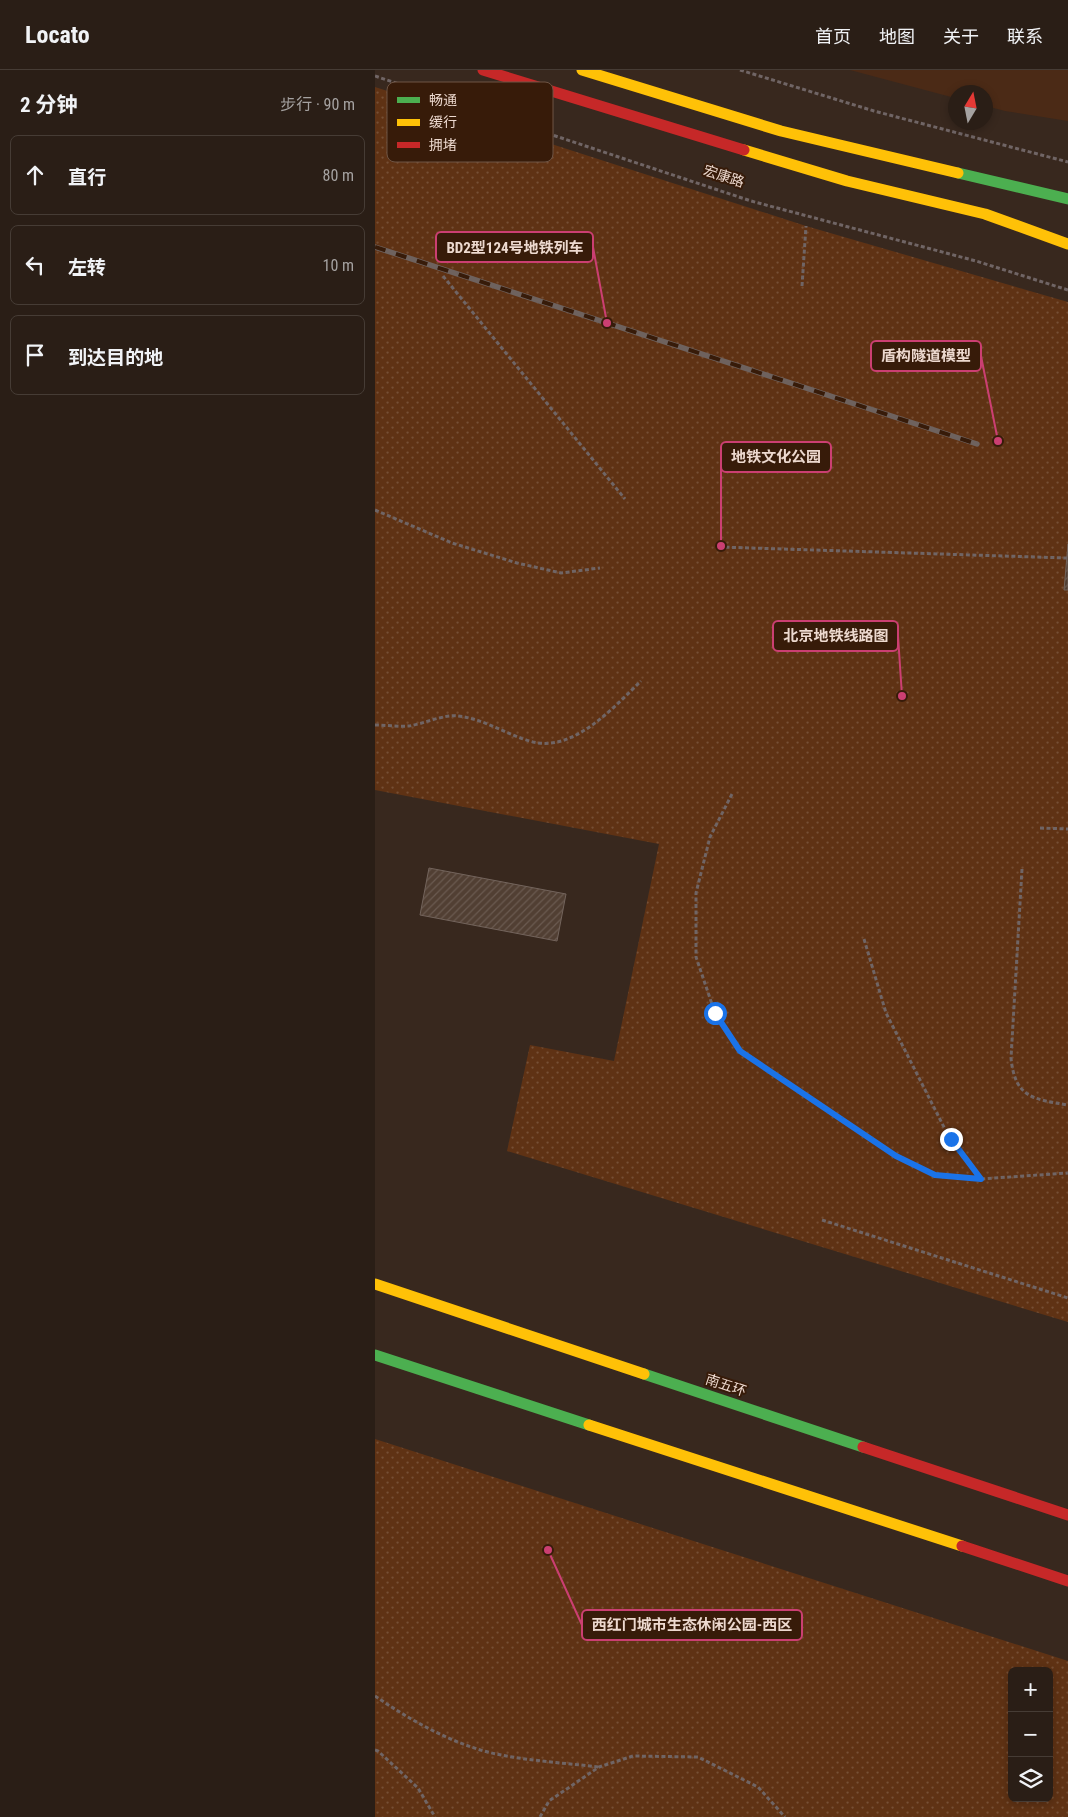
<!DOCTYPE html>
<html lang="zh">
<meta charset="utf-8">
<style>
body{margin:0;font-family:"Roboto Condensed","Noto Sans SC",sans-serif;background:#362b23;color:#f1f3f6}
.controls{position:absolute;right:15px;bottom:15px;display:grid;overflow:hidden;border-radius:8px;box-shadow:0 2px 8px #0003}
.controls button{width:45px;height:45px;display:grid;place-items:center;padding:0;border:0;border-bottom:1px solid #463c35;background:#2a1e16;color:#f1f3f6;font:25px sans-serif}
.compass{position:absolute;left:573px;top:15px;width:45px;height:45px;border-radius:50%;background:#2a1e16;box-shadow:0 2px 8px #0003;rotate:10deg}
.stop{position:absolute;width:15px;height:15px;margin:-11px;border:4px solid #1a73e8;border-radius:50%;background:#fff}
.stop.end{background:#1a73e8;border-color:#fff;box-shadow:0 1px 5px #0008}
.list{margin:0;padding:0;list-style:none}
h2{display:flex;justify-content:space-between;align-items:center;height:65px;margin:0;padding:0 20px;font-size:21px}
h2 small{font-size:16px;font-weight:400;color:#a5a2a1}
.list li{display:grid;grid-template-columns:32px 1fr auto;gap:15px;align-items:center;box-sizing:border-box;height:80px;margin:0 10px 10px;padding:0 10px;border:1px solid #463c35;border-radius:8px}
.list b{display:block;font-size:19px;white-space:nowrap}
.list em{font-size:16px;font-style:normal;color:#a5a2a1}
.icon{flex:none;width:28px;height:28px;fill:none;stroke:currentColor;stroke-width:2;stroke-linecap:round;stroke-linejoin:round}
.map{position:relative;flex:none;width:693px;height:1747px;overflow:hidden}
header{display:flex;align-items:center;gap:30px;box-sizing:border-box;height:70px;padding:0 25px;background:#2a1e16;border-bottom:1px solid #463c35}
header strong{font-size:24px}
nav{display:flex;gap:28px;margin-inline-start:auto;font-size:18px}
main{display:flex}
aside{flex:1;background:#2a1e16}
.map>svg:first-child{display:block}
</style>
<header>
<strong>Locato</strong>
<nav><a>首页</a><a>地图</a><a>关于</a><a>联系</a></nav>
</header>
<main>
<aside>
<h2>2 分钟<small>步行 · 90 m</small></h2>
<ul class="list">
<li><svg class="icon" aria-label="ahead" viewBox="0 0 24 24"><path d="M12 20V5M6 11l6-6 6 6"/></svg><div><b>直行</b></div><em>80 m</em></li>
<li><svg class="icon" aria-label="left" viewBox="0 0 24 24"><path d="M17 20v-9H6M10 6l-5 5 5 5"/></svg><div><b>左转</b></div><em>10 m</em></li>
<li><svg class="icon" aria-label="arrive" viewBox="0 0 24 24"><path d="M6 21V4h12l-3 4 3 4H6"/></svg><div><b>到达目的地</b></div></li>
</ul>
</aside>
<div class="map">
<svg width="693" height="1747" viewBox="0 0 693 1747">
<defs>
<pattern id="grass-dots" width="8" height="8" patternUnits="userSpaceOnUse" patternTransform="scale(1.25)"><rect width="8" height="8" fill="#5f3214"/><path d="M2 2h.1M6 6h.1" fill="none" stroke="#764f35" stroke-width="1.8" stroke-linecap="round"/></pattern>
<pattern id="building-hatch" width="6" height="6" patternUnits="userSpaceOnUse" patternTransform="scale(1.25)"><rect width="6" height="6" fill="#513f33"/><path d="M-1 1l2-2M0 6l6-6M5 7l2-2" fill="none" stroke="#6a5a50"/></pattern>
</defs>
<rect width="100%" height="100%" fill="#38281e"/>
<!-- built -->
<path fill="#4b2a16" d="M 475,0 L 693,0 L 693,51 L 630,41 L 611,36 L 610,22 L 580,22 L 580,28 Z"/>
<!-- grass -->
<g fill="url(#grass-dots)" fill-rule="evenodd">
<path d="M 0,17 L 431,156 L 693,232 L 693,1252 L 132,1081 L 155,975 L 239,991 L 284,774 L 0,720 Z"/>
<path d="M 0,1369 L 693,1591 L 693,1747 L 0,1747 ZM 637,1601 L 674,1601 L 674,1728 L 637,1728 Z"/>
</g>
<!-- building -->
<g fill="url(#building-hatch)" stroke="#73645c">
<path d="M 693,474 L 693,520 L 689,520 Z"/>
<path d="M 54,798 L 191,824 L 182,871 L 45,845 Z"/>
</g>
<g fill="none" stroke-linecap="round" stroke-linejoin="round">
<!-- path -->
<g stroke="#706565" stroke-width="3" stroke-dasharray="4 2.5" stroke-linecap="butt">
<path d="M 365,0 L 499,41 L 693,92"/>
<path d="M 0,6 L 376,131 L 601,191 L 693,220"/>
<path d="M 68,206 L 250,429"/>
<path d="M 427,216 L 431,156"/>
<path d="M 0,440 L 77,473 L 142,493 L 186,503 L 225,498"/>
<path d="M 344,477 L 692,488"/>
<path d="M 0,655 C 11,655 23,657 34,656 C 48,654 69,644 83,646 C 110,649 132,665 158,672 C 199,682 239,637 266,611"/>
<path d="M 357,724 L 335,767 L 321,823 L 321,887 L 340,943 L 365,981 L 521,1086 L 560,1105 L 605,1109 L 693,1103"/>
<path d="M 665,758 L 693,759"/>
<path d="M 647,799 L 636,988 C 640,1028 658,1029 693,1035"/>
<path d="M 489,869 L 511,943 L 575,1069 L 605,1109"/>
<path d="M 447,1150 L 693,1228"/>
<path d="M 0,1626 C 35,1650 79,1675 121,1684 C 154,1691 190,1693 224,1697"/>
<path d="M 0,1680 L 3,1681 L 43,1718 L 60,1747"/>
<path d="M 165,1747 L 174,1731 L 224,1697 L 258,1686 L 323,1687 L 383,1717 L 410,1747"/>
</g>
<!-- fast -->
<g stroke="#4caf50" stroke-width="11">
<path d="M 583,103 L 693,129"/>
<path d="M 0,1285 L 214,1355"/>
<path d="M 269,1304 L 488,1377"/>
</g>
<!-- slow -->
<g stroke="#ffc107" stroke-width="11">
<path d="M 207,0 L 406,61 L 583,103"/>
<path d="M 369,80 L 472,111 L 610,144 L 693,174"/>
<path d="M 0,1214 L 269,1304"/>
<path d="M 214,1355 L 587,1476"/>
</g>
<!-- jam -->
<g stroke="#c62828" stroke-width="11">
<path d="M 108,0 L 369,80"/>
<path d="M 488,1377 L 693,1445"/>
<path d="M 587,1476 L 693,1511"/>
</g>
<!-- rail casing -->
<g stroke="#6e625e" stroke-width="5.5">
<path id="rail" d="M 0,177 L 602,374"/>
</g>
<!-- rail -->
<use href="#rail" stroke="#371b09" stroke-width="4" stroke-dasharray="11" stroke-linecap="butt"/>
</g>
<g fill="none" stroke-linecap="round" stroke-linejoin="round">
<!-- route -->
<path stroke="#1a73e8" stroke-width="6" d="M 340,943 L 365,981 L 521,1086 L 560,1105 L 606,1109 L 576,1069"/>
</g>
<g text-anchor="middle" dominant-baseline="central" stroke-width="4" stroke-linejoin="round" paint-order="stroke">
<!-- street labels -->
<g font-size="14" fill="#edd9cf" stroke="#371b09">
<text transform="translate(349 106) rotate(18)">宏康路</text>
<text transform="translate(351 1315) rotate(18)">南五环</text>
</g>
</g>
<!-- legend -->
<rect x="12" y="12" width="166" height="80" rx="8" fill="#371b09" stroke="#6e5444" stroke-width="1"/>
<rect x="22" y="27" width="23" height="6" fill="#4caf50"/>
<rect x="22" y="49" width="23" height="7" fill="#ffc107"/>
<rect x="22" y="72" width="23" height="6" fill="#c62828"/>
<g font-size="14" fill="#edd9cf">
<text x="54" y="35">畅通</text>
<text x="54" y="57">缓行</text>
<text x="54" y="80">拥堵</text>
</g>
<!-- callouts -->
<path fill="none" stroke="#cb3f72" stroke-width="2" d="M232 253L218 177M623 371L606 286M346 476L346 387M527 626L523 566M173 1480L207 1555"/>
<g fill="#cb3f72" stroke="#371b09" stroke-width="2">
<circle cx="232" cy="253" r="5"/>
<circle cx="623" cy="371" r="5"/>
<circle cx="346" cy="476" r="5"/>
<circle cx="527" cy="626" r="5"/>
<circle cx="173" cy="1480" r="5"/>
</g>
<g fill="#371b09" stroke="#cb3f72" stroke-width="2">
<rect x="61" y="162" width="157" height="30" rx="5"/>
<rect x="496" y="271" width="110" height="30" rx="5"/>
<rect x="346" y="372" width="110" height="30" rx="5"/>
<rect x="398" y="551" width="125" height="30" rx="5"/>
<rect x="207" y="1540" width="220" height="30" rx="5"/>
</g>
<g font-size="15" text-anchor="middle" font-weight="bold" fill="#edd9cf">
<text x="140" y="183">BD2型124号地铁列车</text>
<text x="551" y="291">盾构隧道模型</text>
<text x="401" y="392">地铁文化公园</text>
<text x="461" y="571">北京地铁线路图</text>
<text x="317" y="1560">西红门城市生态休闲公园-西区</text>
</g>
</svg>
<div class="controls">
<button>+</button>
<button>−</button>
<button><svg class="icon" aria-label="layers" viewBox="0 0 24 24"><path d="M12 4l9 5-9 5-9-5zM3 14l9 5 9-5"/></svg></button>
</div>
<svg class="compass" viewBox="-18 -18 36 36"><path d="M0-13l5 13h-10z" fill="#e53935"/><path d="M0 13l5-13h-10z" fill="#a5a2a1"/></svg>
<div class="stop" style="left:340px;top:943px"></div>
<div class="stop end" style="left:576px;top:1069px"></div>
</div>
</main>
